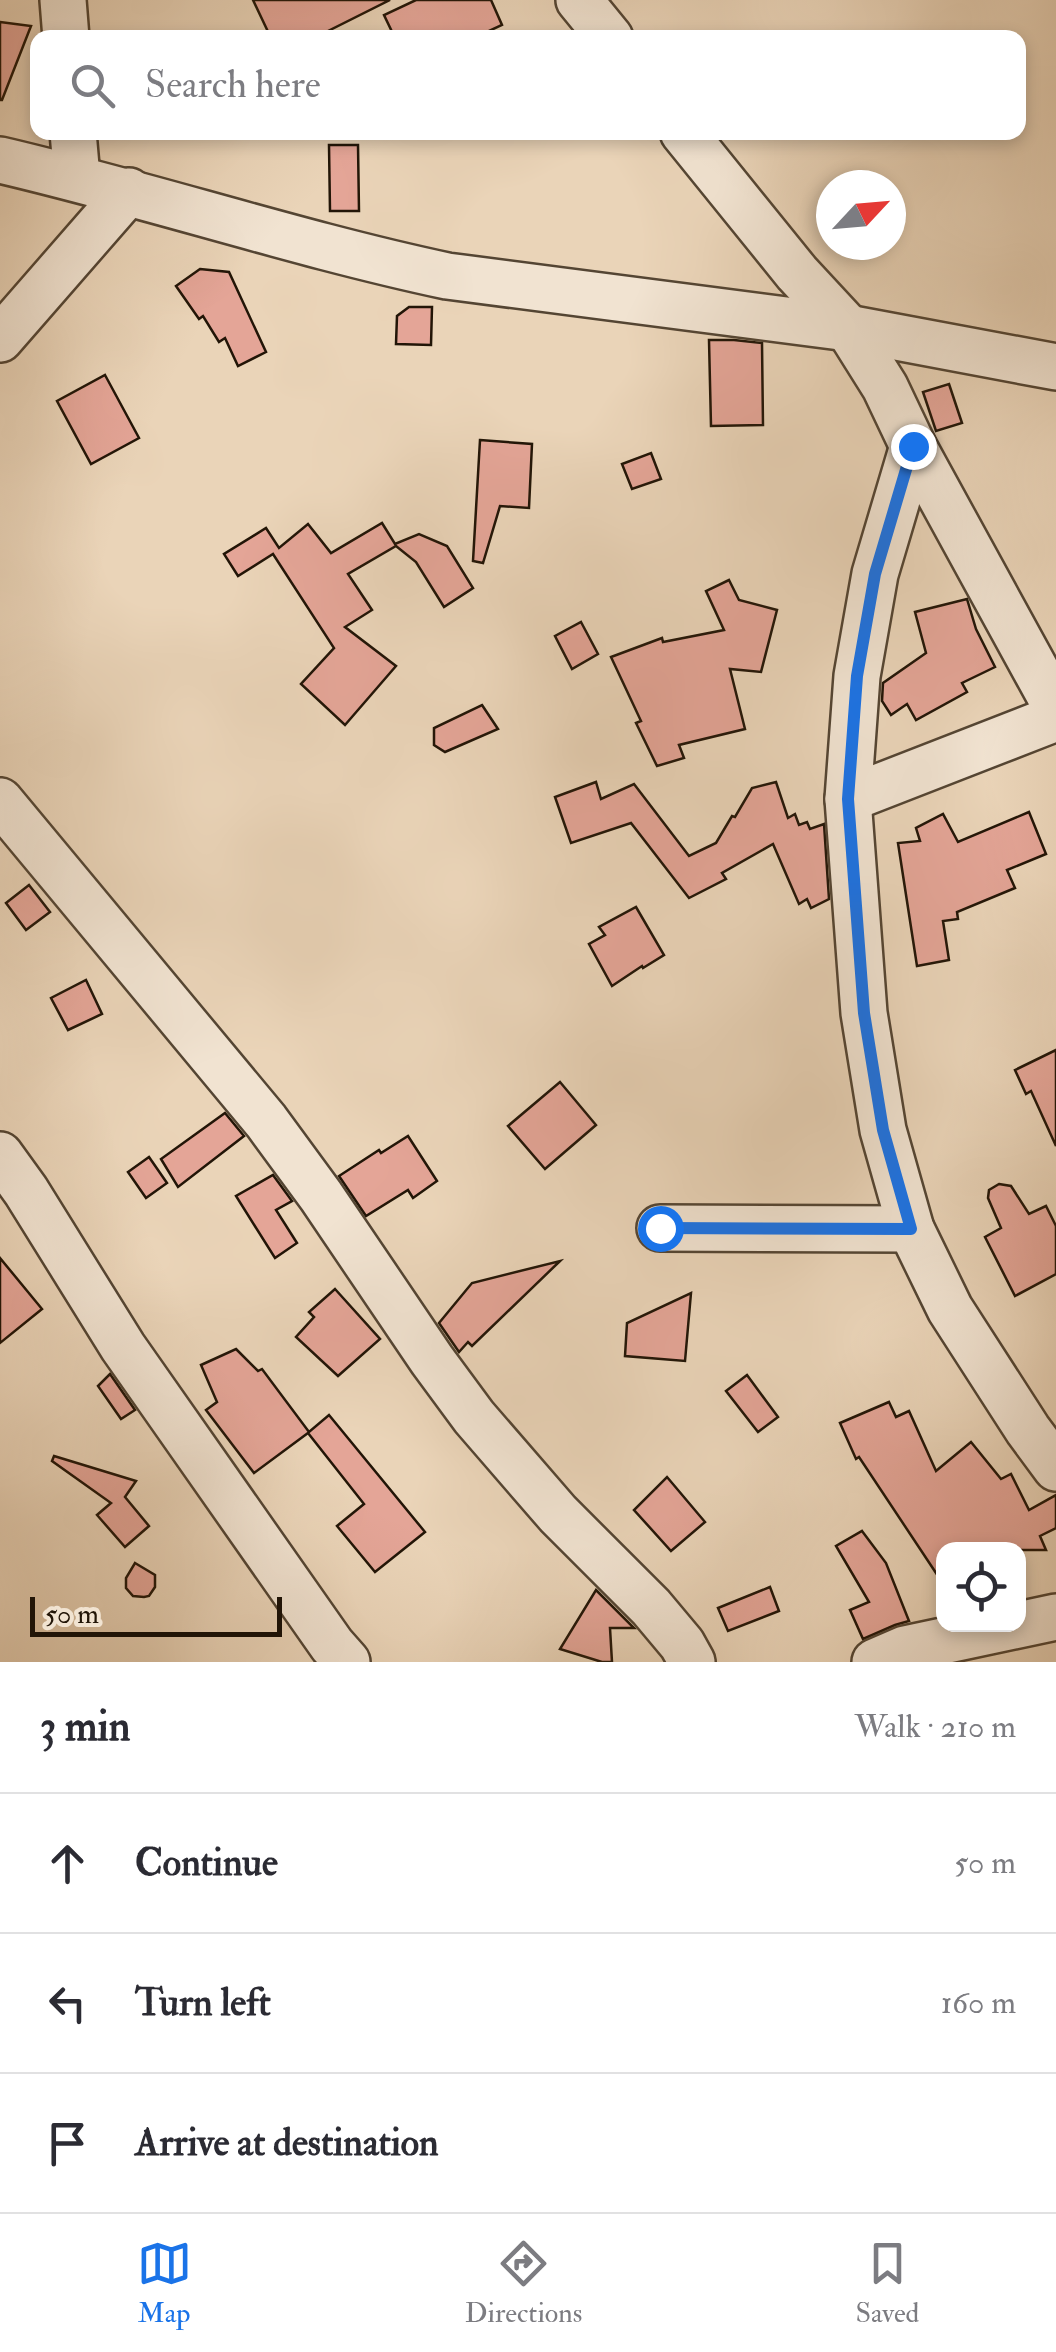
<!DOCTYPE html>
<meta charset="utf-8">
<style>
body{margin:0;font-family:"IM FELL Double Pica",serif;background:#f2f2f3;color:#2b2b33}
.controls{position:absolute;right:30px;bottom:30px;display:grid;overflow:hidden;border-radius:20px;box-shadow:0 5px 15px #0003}
.controls button{width:90px;height:90px;display:grid;place-items:center;padding:0;border:0;border-bottom:2px solid #e1e1e2;background:#fff;color:#2b2b33;font:50px sans-serif}
.compass{position:absolute;left:816px;top:170px;width:90px;height:90px;border-radius:50%;background:#fff;box-shadow:0 5px 15px #0003;rotate:64deg}
.scale{position:absolute;left:30px;bottom:25px;width:252px;box-sizing:border-box;padding-left:10px;border:5px solid #221507;border-top:0;font-size:28px;line-height:35px;white-space:nowrap;color:#221507;-webkit-text-stroke:8px #f1e3d1;paint-order:stroke}
.stop{position:absolute;width:30px;height:30px;margin:-22px;border:8px solid #1a73e8;border-radius:50%;background:#fff}
.stop.end{background:#1a73e8;border-color:#fff;box-shadow:0 2px 10px #0008}
.list{margin:0;padding:0;list-style:none}
h2{display:flex;justify-content:space-between;align-items:center;height:130px;margin:0;padding:0 40px;font-size:42px}
h2 small{font-size:32px;font-weight:400;color:#7c7c81}
.list li{display:grid;grid-template-columns:65px 1fr auto;gap:30px;align-items:center;box-sizing:border-box;height:140px;padding:0 40px;border-top:2px solid #e1e1e2}
.list b{display:block;font-size:38px;white-space:nowrap}
.list em{font-size:32px;font-style:normal;color:#7c7c81}
.icon{flex:none;width:55px;height:55px;fill:none;stroke:currentColor;stroke-width:2;stroke-linecap:round;stroke-linejoin:round}
.map{position:relative;flex:none;width:1056px;height:1662px;overflow:hidden}
.search{position:absolute;background:#fff;box-shadow:0 5px 15px #0003;left:30px;right:30px;top:30px;height:110px;display:flex;align-items:center;gap:25px;box-sizing:border-box;padding:0 35px;border-radius:20px;color:#7c7c81;font-size:38px}
.sheet{height:550px;background:#fff}
nav{display:flex;justify-content:space-around;align-items:center;box-sizing:border-box;height:140px;border-top:2px solid #e1e1e2;background:#fff;font-size:28px;color:#7c7c81}
nav a{display:grid;justify-items:center;gap:5px}
nav .on{color:#1a73e8}
.map>svg:first-child{display:block}
</style>
<div class="map">
<svg width="1056" height="1662" viewBox="0 0 1056 1662">
<rect width="100%" height="100%" fill="#ead4b8"/>
<filter id="stains"><feTurbulence type="fractalNoise" baseFrequency=".002" numOctaves="4"/><feColorMatrix values="0 0 0 0 .2 0 0 0 0 .09 0 0 0 0 .02 0 0 0 .5 -.17"/></filter>
<radialGradient id="worn" r=".72"><stop offset=".6" stop-color="#630" stop-opacity="0"/><stop offset="1" stop-color="#630" stop-opacity=".3"/></radialGradient>
<!-- building -->
<g fill="#e4a597" stroke="#221507" stroke-width="2.5">
<path d="M 253,0 L 390,0 L 314,38 L 271,38 Z"/>
<path d="M 416,0 L 491,0 L 502,25 L 474,38 L 395,38 L 384,15 Z"/>
<path d="M 0,22 L 31,26 L 2,100 L 0,100 Z"/>
<path d="M 329,145 L 358,145 L 359,211 L 330,211 Z"/>
<path d="M 200,269 L 229,272 L 266,352 L 238,366 L 225,338 L 219,342 L 203,316 L 199,319 L 176,286 Z"/>
<path d="M 409,307 L 432,307 L 431,345 L 396,344 L 397,316 Z"/>
<path d="M 709,340 L 734,340 L 762,343 L 763,425 L 711,426 Z"/>
<path d="M 105,375 L 139,438 L 91,464 L 57,401 Z"/>
<path d="M 949,384 L 962,423 L 936,431 L 923,392 Z"/>
<path d="M 480,440 L 532,444 L 529,508 L 500,506 L 483,563 L 473,561 Z"/>
<path d="M 651,453 L 661,479 L 632,489 L 622,464 Z"/>
<path d="M 382,523 L 395,544 L 419,534 L 447,546 L 473,588 L 444,607 L 416,562 L 396,546 L 348,574 L 372,610 L 345,627 L 396,666 L 345,725 L 301,684 L 334,648 L 273,554 L 238,576 L 224,554 L 266,528 L 279,548 L 308,524 L 331,553 Z"/>
<path d="M 729,580 L 739,600 L 777,610 L 761,672 L 730,669 L 745,729 L 679,745 L 684,758 L 657,766 L 636,723 L 641,721 L 611,657 L 662,638 L 663,642 L 724,630 L 706,591 Z"/>
<path d="M 967,599 L 976,629 L 995,667 L 962,683 L 967,692 L 916,720 L 907,704 L 891,715 L 882,701 L 883,683 L 926,653 L 915,612 Z"/>
<path d="M 581,622 L 598,654 L 572,669 L 555,636 Z"/>
<path d="M 482,705 L 498,729 L 445,752 L 434,745 L 434,728 Z"/>
<path d="M 596,782 L 601,799 L 634,784 L 689,856 L 716,843 L 732,816 L 735,817 L 752,788 L 776,782 L 788,818 L 795,814 L 799,825 L 807,822 L 810,829 L 824,824 L 829,899 L 811,908 L 807,899 L 799,904 L 773,844 L 722,873 L 726,879 L 689,898 L 631,823 L 571,843 L 555,797 Z"/>
<path d="M 1029,812 L 1046,854 L 1007,870 L 1015,888 L 957,912 L 958,919 L 943,921 L 949,960 L 917,966 L 898,843 L 920,841 L 916,828 L 943,814 L 958,842 Z"/>
<path d="M 29,885 L 50,912 L 26,930 L 6,903 Z"/>
<path d="M 636,907 L 664,955 L 643,968 L 642,966 L 612,986 L 589,944 L 605,935 L 599,927 Z"/>
<path d="M 86,980 L 102,1014 L 68,1030 L 51,998 Z"/>
<path d="M 1056,1050 L 1056,1146 L 1031,1091 L 1026,1094 L 1015,1070 Z"/>
<path d="M 560,1082 L 596,1125 L 545,1169 L 508,1126 Z"/>
<path d="M 225,1113 L 244,1136 L 178,1187 L 161,1159 Z"/>
<path d="M 408,1136 L 437,1181 L 413,1198 L 408,1190 L 366,1216 L 339,1176 L 379,1150 L 381,1153 Z"/>
<path d="M 149,1157 L 167,1183 L 146,1198 L 128,1172 Z"/>
<path d="M 273,1175 L 292,1201 L 276,1210 L 297,1243 L 275,1258 L 236,1196 Z"/>
<path d="M 999,1184 L 1011,1186 L 1029,1214 L 1046,1206 L 1056,1226 L 1056,1274 L 1015,1296 L 985,1237 L 1001,1228 L 988,1198 L 989,1190 Z"/>
<path d="M 0,1258 L 42,1309 L 0,1343 Z"/>
<path d="M 560,1261 L 472,1346 L 468,1342 L 459,1352 L 439,1323 L 472,1283 Z"/>
<path d="M 335,1289 L 380,1339 L 338,1376 L 296,1337 L 314,1317 L 309,1312 Z"/>
<path d="M 691,1293 L 685,1361 L 625,1356 L 627,1323 Z"/>
<path d="M 236,1349 L 258,1371 L 262,1369 L 309,1432 L 329,1415 L 425,1532 L 375,1572 L 337,1526 L 364,1504 L 308,1433 L 254,1473 L 206,1410 L 217,1402 L 201,1365 Z"/>
<path d="M 110,1374 L 135,1410 L 121,1419 L 98,1386 Z"/>
<path d="M 747,1375 L 778,1417 L 758,1432 L 726,1391 Z"/>
<path d="M 889,1402 L 896,1417 L 909,1411 L 936,1471 L 971,1442 L 1001,1479 L 1011,1474 L 1029,1510 L 1056,1495 L 1056,1528 L 1040,1536 L 1046,1550 L 944,1550 L 944,1585 L 859,1457 L 856,1459 L 840,1423 Z"/>
<path d="M 54,1456 L 136,1481 L 125,1497 L 149,1526 L 125,1547 L 97,1515 L 111,1503 L 52,1461 Z"/>
<path d="M 667,1477 L 705,1522 L 671,1551 L 634,1510 Z"/>
<path d="M 862,1531 L 886,1563 L 909,1621 L 895,1625 L 863,1639 L 850,1610 L 869,1602 L 836,1546 Z"/>
<path d="M 135,1563 L 155,1575 L 155,1587 L 149,1596 L 144,1597 L 133,1596 L 126,1588 L 126,1578 Z"/>
<path d="M 770,1587 L 779,1611 L 728,1631 L 718,1608 Z"/>
<path d="M 596,1590 L 634,1628 L 610,1628 L 612,1662 L 602,1662 L 560,1649 Z"/>
</g>
<g fill="none" stroke-linecap="round" stroke-linejoin="round">
<!-- minor casing -->
<g stroke="#544533" stroke-width="50">
<g id="minor">
<path d="M 63,0 L 66,38"/>
<path d="M 579,0 L 610,38"/>
<path d="M 73,132 L 77,178"/>
<path d="M 683,132 L 797,273 L 848,328 L 885,387 L 913,446 L 1056,707"/>
<path d="M 0,160 C 150,195 297,244 447,276 L 848,328 L 1056,367"/>
<path d="M 0,339 L 129,191"/>
<path d="M 913,446 L 875,574 L 857,676 L 848,799 L 864,1013 L 883,1130 L 911,1229 L 950,1309 L 1028,1430 L 1056,1468"/>
<path d="M 848,799 L 1056,718"/>
<path d="M 0,801 L 266,1121 L 321,1196 L 432,1360 L 474,1417 L 558,1514 L 651,1607 L 682,1644 L 692,1662"/>
<path d="M 0,1155 L 26,1191 L 123,1347 L 332,1645 L 347,1662"/>
<path d="M 660,1228 L 911,1229"/>
<path d="M 875,1662 L 905,1649 L 1056,1617"/>
</g>
</g>
<!-- minor -->
<use href="#minor" stroke="#f1e3d1" stroke-width="45"/>
</g>
<g fill="none" stroke-linecap="round" stroke-linejoin="round">
<!-- route -->
<path stroke="#1a73e8" stroke-width="12" d="M 660,1228 L 911,1229 L 883,1130 L 864,1013 L 848,799 L 857,676 L 875,574 L 913,446"/>
</g>
<rect width="100%" height="100%" filter="url(#stains)"/>
<rect width="100%" height="100%" fill="url(#worn)"/>
</svg>
<div class="controls">
<button><svg class="icon" aria-label="locate" viewBox="0 0 24 24"><circle cx="12" cy="12" r="6"/><path d="M12 2v4M12 18v4M2 12h4M18 12h4"/></svg></button>
</div>
<svg class="compass" viewBox="-18 -18 36 36"><path d="M0-13l5 13h-10z" fill="#e53935"/><path d="M0 13l5-13h-10z" fill="#7c7c81"/></svg>
<div class="scale">50 m</div>
<div class="stop" style="left:660px;top:1228px"></div>
<div class="stop end" style="left:913px;top:446px"></div>
<div class="search"><svg class="icon" aria-label="search" viewBox="0 0 24 24"><circle cx="10" cy="10" r="6"/><path d="M15 15l6 6"/></svg>Search here</div>
</div>
<section class="sheet">
<h2>3 min<small>Walk · 210 m</small></h2>
<ul class="list">
<li><svg class="icon" aria-label="ahead" viewBox="0 0 24 24"><path d="M12 20V5M6 11l6-6 6 6"/></svg><div><b>Continue</b></div><em>50 m</em></li>
<li><svg class="icon" aria-label="left" viewBox="0 0 24 24"><path d="M17 20v-9H6M10 6l-5 5 5 5"/></svg><div><b>Turn left</b></div><em>160 m</em></li>
<li><svg class="icon" aria-label="arrive" viewBox="0 0 24 24"><path d="M6 21V4h12l-3 4 3 4H6"/></svg><div><b>Arrive at destination</b></div></li>
</ul>
</section>
<nav>
<a class="on"><svg class="icon" aria-label="map" viewBox="0 0 24 24"><path d="M3 6l6-2 6 2 6-2v14l-6 2-6-2-6 2zM9 4v14M15 6v14"/></svg>Map</a>
<a><svg class="icon" aria-label="directions" viewBox="0 0 24 24"><path d="M12 3l9 9-9 9-9-9zM9 14v-3h6M13 9l2 2-2 2"/></svg>Directions</a>
<a><svg class="icon" aria-label="saved" viewBox="0 0 24 24"><path d="M7 4h10v16l-5-4-5 4z"/></svg>Saved</a>
</nav>
